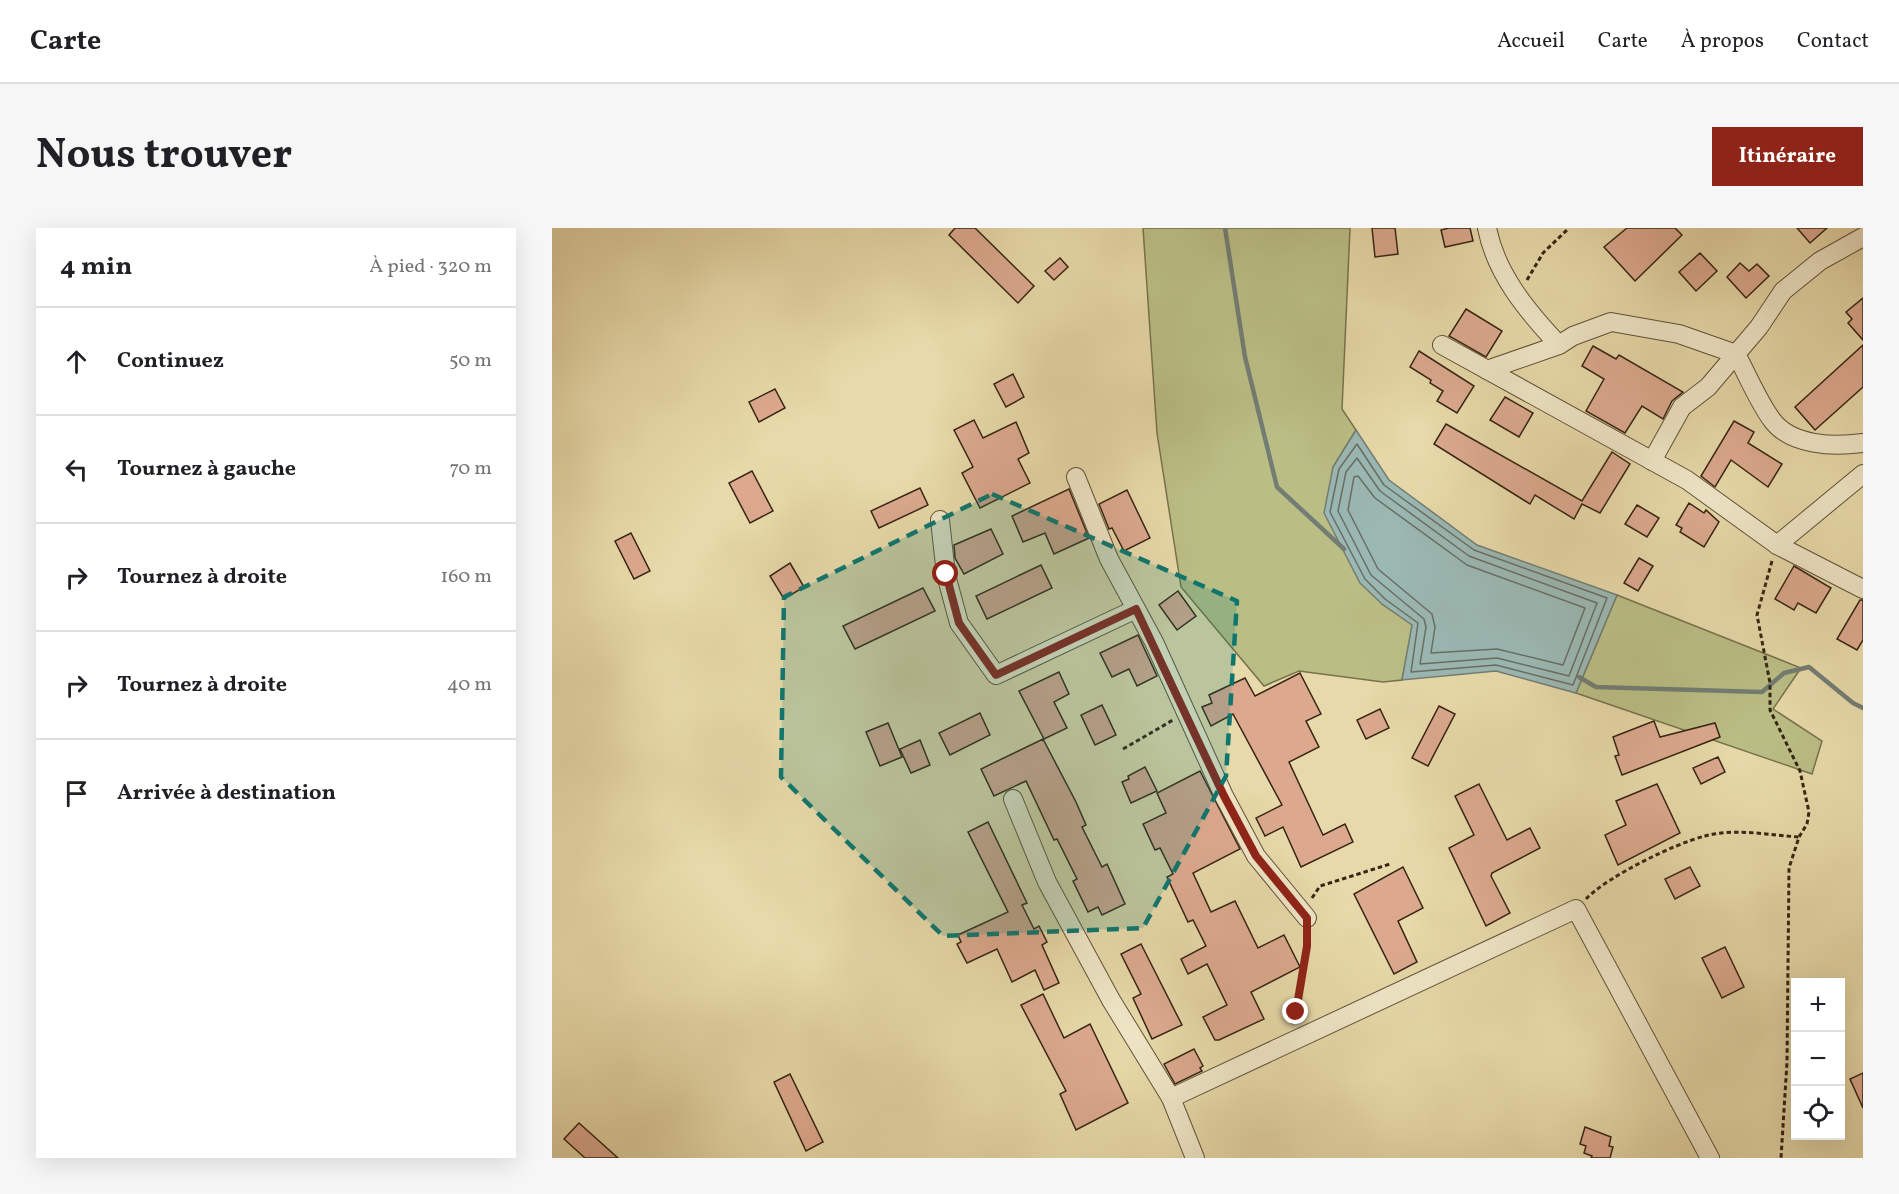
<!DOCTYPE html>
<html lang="fr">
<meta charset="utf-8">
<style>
body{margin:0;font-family:Vollkorn,serif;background:#f6f6f6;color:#202124}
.controls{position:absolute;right:18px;bottom:18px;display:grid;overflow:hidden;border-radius:0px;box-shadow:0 6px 24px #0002}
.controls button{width:54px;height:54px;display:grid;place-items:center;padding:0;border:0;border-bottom:2px solid #e0e0e0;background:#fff;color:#202124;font:30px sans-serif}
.stop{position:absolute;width:18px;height:18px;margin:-14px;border:4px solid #8f2418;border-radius:50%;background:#fff}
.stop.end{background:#8f2418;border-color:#fff;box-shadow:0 2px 6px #0008}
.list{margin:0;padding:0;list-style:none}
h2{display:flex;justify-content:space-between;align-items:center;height:78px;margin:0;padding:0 24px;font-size:26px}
h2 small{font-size:20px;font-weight:400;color:#757577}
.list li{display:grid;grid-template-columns:39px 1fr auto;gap:18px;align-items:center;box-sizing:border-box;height:108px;padding:0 24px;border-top:2px solid #e0e0e0}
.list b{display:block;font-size:22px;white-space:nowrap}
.list em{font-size:20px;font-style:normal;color:#757577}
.icon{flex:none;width:33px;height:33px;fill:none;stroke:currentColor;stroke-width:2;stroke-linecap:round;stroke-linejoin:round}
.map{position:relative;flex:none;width:1311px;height:930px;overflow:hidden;border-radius:0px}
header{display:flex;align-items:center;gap:36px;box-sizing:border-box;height:84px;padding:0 30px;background:#fff;border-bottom:2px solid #e0e0e0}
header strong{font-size:28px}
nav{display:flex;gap:33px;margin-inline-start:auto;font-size:21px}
.intro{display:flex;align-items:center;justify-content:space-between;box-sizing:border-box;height:144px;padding:0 36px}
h1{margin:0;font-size:42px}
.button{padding:15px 27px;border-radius:0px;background:#8f2418;color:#fff;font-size:21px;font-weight:700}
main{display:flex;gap:36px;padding:0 36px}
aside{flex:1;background:#fff;border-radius:0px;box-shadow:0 6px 24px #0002}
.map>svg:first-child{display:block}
</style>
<header>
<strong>Carte</strong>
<nav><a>Accueil</a><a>Carte</a><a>À propos</a><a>Contact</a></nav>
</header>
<div class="intro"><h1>Nous trouver</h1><a class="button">Itinéraire</a></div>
<main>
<aside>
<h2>4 min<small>À pied · 320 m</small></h2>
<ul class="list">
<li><svg class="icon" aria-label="ahead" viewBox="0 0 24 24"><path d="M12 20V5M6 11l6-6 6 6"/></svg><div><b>Continuez</b></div><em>50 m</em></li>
<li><svg class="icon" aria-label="left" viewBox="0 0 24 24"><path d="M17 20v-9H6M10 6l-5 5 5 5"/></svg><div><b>Tournez à gauche</b></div><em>70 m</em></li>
<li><svg class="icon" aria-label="right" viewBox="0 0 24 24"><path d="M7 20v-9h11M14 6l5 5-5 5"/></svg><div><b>Tournez à droite</b></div><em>160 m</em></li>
<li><svg class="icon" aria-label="right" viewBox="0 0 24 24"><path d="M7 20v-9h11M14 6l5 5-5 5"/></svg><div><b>Tournez à droite</b></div><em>40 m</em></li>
<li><svg class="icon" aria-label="arrive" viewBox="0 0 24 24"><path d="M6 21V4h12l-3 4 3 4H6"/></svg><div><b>Arrivée à destination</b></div></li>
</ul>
</aside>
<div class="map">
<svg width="1311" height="930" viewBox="0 0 1311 930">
<rect width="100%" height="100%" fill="#e7d9a9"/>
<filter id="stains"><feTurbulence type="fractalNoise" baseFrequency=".00333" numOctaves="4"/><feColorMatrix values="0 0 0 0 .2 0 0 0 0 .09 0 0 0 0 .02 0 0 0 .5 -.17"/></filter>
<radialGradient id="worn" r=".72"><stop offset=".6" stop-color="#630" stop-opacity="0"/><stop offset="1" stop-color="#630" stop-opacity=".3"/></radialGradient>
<!-- green -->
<g fill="#babe85" stroke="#78724c" stroke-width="1.5">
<path d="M 591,0 L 798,0 L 790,181 L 804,202 L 781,239 L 830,376 L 861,397 L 850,452 L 831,454 L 747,443 L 712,458 L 629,359 L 605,205 Z"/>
<path d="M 1065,367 L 1249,440 L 1221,481 L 1270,513 L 1260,546 L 1024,465 Z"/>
</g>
<!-- water -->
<path fill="#9bb8b3" stroke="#737d73" stroke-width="1.5" d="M 804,202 L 837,252 L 925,317 L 1065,367 L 1024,465 L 944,443 L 850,452 L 860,397 L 830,376 L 808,355 L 772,285 L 781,239 Z"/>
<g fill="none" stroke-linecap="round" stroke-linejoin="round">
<!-- shore -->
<g stroke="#686e64" stroke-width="1.5">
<path d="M 805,216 L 832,257 L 922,322 L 1055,370 L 1021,457 L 944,437 L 859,444 L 866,395 L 833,371 L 813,351 L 778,284 L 787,241 Z"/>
<path d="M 805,230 L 828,263 L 917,328 L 1045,375 L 1017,448 L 945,430 L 868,436 L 874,399 L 872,391 L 819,347 L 786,283 L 794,244 Z"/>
<path d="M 806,248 L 823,270 L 915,337 L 1033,380 L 1011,437 L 945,421 L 879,425 L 883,399 L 880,386 L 826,341 L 796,282 L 802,249 Z"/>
</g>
<!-- stream -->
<g stroke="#737d73" stroke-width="4.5">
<path d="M 673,0 L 693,129 L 725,259 L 792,321"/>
<path d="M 1027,449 L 1044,459 L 1210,464 L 1232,445 L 1257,439 L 1301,475 L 1311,480"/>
</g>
</g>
<!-- building -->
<g fill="#dca98e" stroke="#362514" stroke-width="1.5">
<path d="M 403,0 L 423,0 L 482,58 L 466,75 L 397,7 Z"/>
<path d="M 820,0 L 843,0 L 846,26 L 823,29 Z"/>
<path d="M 897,0 L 918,0 L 921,13 L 893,19 L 889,2 Z"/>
<path d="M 1075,0 L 1123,0 L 1130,7 L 1083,53 L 1052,19 Z"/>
<path d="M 1245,0 L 1275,0 L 1258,15 Z"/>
<path d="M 1148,25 L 1165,43 L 1144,63 L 1127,44 Z"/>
<path d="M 508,30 L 516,39 L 502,52 L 493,43 Z"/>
<path d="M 1188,35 L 1197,43 L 1205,36 L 1217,48 L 1194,70 L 1175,49 Z"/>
<path d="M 1311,70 L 1311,112 L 1296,95 L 1300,91 L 1294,84 Z"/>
<path d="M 914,81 L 950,103 L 934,129 L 897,108 Z"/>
<path d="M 1311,117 L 1311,159 L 1263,202 L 1243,179 Z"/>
<path d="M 1041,118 L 1064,131 L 1067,127 L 1131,164 L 1120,173 L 1111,191 L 1090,178 L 1073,205 L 1034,183 L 1052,151 L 1030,138 Z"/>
<path d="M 867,123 L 922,158 L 905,185 L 885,173 L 891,163 L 878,155 L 879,152 L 858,139 Z"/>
<path d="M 461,146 L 472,169 L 454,179 L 442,156 Z"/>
<path d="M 223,161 L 233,180 L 207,194 L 197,174 Z"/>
<path d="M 953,169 L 981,185 L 967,209 L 938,192 Z"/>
<path d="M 422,192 L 431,210 L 464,194 L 477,225 L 466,231 L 478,255 L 428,280 L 410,245 L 421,239 L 402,202 Z"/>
<path d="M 1182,193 L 1202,204 L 1196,215 L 1230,236 L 1216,259 L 1179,232 L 1163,259 L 1149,248 Z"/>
<path d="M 894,196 L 1030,273 L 1060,224 L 1078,236 L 1048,285 L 1030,276 L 1022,291 L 983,267 L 978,276 L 882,216 Z"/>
<path d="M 200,243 L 221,283 L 198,295 L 177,255 Z"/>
<path d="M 368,260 L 376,277 L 327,300 L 319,283 Z"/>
<path d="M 517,261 L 537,310 L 502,326 L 493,305 L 471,314 L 460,288 Z"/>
<path d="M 575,262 L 598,310 L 572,323 L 560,300 L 557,301 L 547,276 Z"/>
<path d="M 1137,275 L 1152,285 L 1154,282 L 1167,294 L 1152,319 L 1128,304 L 1130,300 L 1124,297 Z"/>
<path d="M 1085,277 L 1107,290 L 1095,309 L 1073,296 Z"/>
<path d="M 439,301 L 451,326 L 412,346 L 403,330 L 402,317 Z"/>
<path d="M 79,305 L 98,343 L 82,351 L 63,313 Z"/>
<path d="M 1087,330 L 1101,338 L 1086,363 L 1072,355 Z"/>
<path d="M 238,335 L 252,359 L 232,371 L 218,348 Z"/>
<path d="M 489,337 L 500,360 L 435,391 L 424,368 Z"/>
<path d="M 1242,338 L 1279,360 L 1264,385 L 1246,375 L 1242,382 L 1223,371 Z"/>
<path d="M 371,360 L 383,383 L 303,421 L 291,398 Z"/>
<path d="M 626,363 L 644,388 L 625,402 L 607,377 Z"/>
<path d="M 1308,372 L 1311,372 L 1311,412 L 1305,422 L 1285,411 Z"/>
<path d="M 586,407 L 605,448 L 585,458 L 577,441 L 560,449 L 548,425 Z"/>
<path d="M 507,444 L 517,466 L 502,474 L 515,500 L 492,511 L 467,463 Z"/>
<path d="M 748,445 L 769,486 L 754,493 L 767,519 L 737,534 L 771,607 L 793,596 L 801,614 L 749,639 L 731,599 L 713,608 L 704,590 L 730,577 L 681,486 L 659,498 L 650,479 L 660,475 L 657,467 L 693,450 L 703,468 Z"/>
<path d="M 550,477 L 564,507 L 543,517 L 529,487 Z"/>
<path d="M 887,478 L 903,486 L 876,538 L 860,530 Z"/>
<path d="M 828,481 L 837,500 L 814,511 L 805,492 Z"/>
<path d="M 428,485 L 438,507 L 398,527 L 387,505 Z"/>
<path d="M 1102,493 L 1108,509 L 1163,495 L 1168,509 L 1070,547 L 1063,528 L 1067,527 L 1061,509 Z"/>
<path d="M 336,495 L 350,529 L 328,538 L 314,504 Z"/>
<path d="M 491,511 L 524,574 L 534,597 L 530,599 L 550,639 L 555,636 L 573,676 L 550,687 L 546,679 L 536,684 L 521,653 L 525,651 L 505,611 L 502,612 L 474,553 L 442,568 L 429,541 Z"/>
<path d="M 368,512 L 378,537 L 359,545 L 348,521 Z"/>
<path d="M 1166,529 L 1173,544 L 1149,556 L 1141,540 Z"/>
<path d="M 593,539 L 605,563 L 579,575 L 570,554 L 577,551 L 576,548 Z"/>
<path d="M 648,543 L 688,621 L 641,645 L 659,684 L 683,673 L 706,720 L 732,707 L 748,739 L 699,764 L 712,791 L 667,812 L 663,812 L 651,789 L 675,777 L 655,736 L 636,746 L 629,731 L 654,718 L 641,692 L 636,694 L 615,649 L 621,646 L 608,620 L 603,622 L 591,596 L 614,585 L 605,565 Z"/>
<path d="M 927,556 L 955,612 L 978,600 L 988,620 L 940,645 L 939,648 L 958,685 L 934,698 L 897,620 L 922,607 L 903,568 Z"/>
<path d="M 1105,556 L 1128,605 L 1066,637 L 1053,607 L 1074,597 L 1064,573 Z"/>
<path d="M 436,594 L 475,675 L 470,677 L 482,701 L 487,698 L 495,714 L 490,717 L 507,755 L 492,762 L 483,742 L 460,754 L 445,721 L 415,735 L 405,716 L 409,714 L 406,707 L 456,684 L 416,604 Z"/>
<path d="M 851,639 L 871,680 L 846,693 L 865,734 L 842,746 L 802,666 Z"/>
<path d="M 1138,639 L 1148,658 L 1123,671 L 1113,651 Z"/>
<path d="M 589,716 L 630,797 L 600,811 L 581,770 L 589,766 L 569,726 Z"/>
<path d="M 1173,719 L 1192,759 L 1170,770 L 1150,730 Z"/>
<path d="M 491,766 L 512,810 L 538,796 L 576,875 L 524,902 L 508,866 L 514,863 L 469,777 Z"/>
<path d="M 642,821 L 651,838 L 648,840 L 650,843 L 623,856 L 612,836 Z"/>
<path d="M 1311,845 L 1311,880 L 1298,851 Z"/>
<path d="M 238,846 L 271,914 L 254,923 L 222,854 Z"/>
<path d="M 27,895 L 66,930 L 33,930 L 12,911 Z"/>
<path d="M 1033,899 L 1059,909 L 1057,918 L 1061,919 L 1058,930 L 1039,930 L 1040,928 L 1032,925 L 1034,918 L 1028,916 Z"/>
</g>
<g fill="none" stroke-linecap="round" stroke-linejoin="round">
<!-- minor casing -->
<g stroke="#625239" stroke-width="20">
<g id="minor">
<path d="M 935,0 C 944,46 975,83 1007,117"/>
<path d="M 890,117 L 1135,252 L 1225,317 L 1311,361"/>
<path d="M 935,142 L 1007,117 L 1021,108 L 1059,94 L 1127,106 L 1184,126 C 1196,148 1206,173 1220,192 C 1239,218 1282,219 1311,215"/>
<path d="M 1100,233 L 1130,179 L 1156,159 L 1207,99 L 1231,63 L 1268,33 L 1311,9"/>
<path d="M 524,249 L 557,331 L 602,414 L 672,568 L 704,628 L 755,690"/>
<path d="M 388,292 L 394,347 L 407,395 L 444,447 L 584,381"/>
<path d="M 1225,317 L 1311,246"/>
<path d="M 461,571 L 495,654 L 559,772 L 619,870 L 643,930"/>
<path d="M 619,870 L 1024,681 L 1158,930"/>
</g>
</g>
<!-- path -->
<g stroke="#362514" stroke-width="3" stroke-dasharray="4.5 3" stroke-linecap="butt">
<path d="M 975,52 L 991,25 L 1017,0"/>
<path d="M 1220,333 L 1205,387 L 1218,455 L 1218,482 L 1248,543 L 1257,584 L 1255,596 L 1247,609 L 1237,640 L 1235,834 L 1229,930"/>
<path d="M 571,521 L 621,492"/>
<path d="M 760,670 L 768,658 L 838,636"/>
<path d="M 1034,671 C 1056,648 1122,616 1153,608 C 1182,600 1217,607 1247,609"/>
<path d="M 740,796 L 744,784 L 755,706"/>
</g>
<!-- minor -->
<use href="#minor" stroke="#efe6c7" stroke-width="18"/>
</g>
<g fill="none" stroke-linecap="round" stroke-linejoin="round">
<!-- route -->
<path stroke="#8f2418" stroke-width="8" d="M 394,346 L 407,395 L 444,447 L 584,381 L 672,568 L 704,628 L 755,690 L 755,718 L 744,784"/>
</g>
<!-- marked area -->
<path fill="#0f766e" fill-opacity="0.2" stroke="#0f766e" stroke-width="4.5" stroke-dasharray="12 8" stroke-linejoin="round" d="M 440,266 L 685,373 L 674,548 L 591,700 L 391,708 L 229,549 L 232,369 Z"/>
<rect width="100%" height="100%" filter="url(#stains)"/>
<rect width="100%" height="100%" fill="url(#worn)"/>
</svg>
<div class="controls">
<button>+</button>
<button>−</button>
<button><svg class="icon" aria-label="locate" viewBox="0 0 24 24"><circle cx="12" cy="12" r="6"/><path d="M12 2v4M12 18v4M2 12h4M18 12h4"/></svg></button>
</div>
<div class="stop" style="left:394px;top:346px"></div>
<div class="stop end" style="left:744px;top:784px"></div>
</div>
</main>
